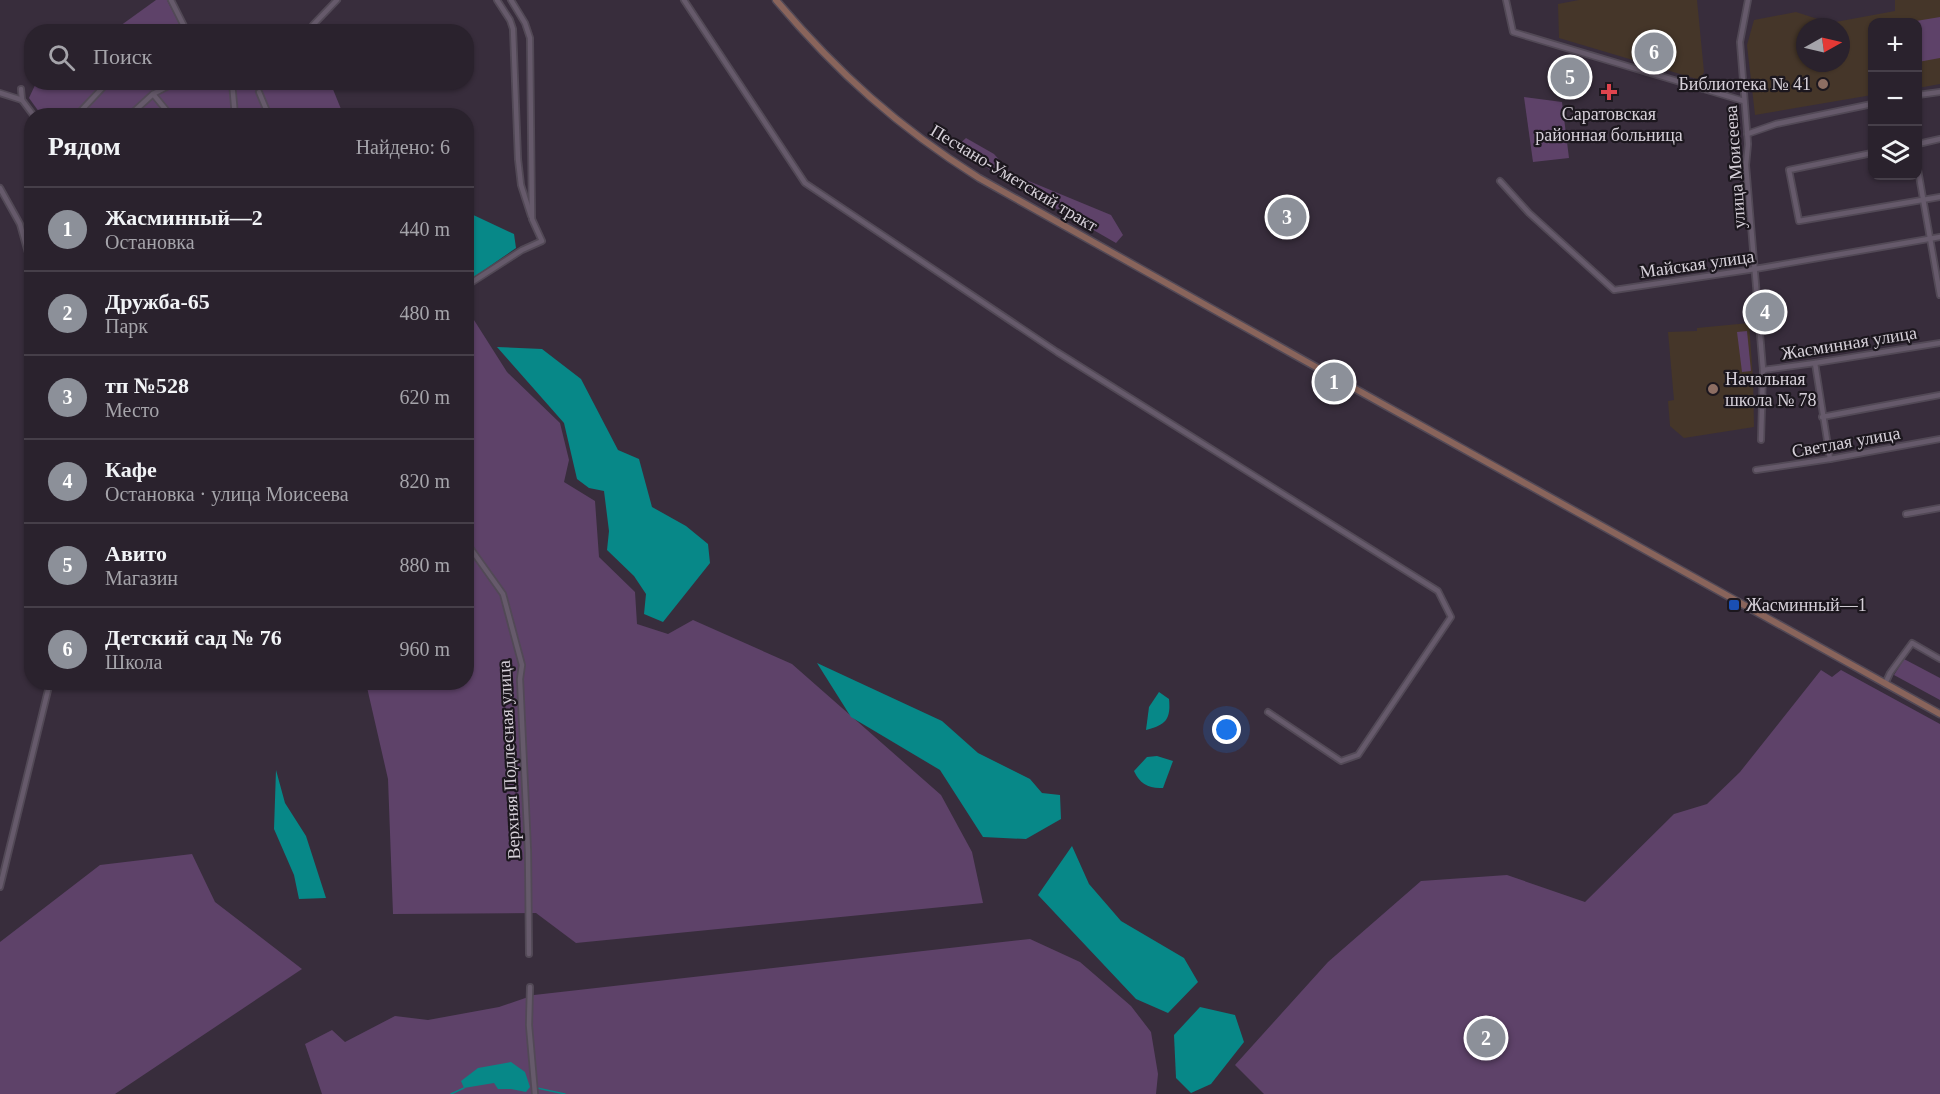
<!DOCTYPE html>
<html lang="ru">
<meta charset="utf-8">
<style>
body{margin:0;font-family:Georgia,serif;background:#322a35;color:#f1f3f6}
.controls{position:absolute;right:18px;top:18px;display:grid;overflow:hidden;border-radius:12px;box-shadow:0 2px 4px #0004}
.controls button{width:54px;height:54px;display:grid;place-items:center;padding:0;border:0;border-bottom:2px solid #463f49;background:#2a222d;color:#f1f3f6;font:30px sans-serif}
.compass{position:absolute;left:1796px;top:18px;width:54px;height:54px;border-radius:50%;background:#2a222d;box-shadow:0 2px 4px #0004;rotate:82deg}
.you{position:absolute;left:1227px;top:730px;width:21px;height:21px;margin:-15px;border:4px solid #fff;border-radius:50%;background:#1a73e8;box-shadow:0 0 0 9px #1a73e833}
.badge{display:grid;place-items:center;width:39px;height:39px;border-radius:50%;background:#8c9099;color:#fff;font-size:20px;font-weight:700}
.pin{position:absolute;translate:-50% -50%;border:3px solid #fff;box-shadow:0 2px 6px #0006}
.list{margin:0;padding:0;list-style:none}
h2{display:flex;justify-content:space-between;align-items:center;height:78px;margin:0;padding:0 24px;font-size:26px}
h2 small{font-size:20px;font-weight:400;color:#a5a4aa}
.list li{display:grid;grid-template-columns:39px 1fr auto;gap:18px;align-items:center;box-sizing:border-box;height:84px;padding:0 24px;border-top:2px solid #463f49}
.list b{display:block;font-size:22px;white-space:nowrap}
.list p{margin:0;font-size:20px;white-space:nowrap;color:#a5a4aa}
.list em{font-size:20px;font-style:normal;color:#a5a4aa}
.icon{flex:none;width:33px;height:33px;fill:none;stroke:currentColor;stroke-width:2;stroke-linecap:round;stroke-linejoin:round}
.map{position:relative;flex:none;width:1940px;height:1094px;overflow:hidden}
.search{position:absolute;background:#2a222d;box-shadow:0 2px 4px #0004;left:24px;top:24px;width:450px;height:66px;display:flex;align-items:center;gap:15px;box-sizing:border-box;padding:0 21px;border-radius:24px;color:#a5a4aa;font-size:22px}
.panel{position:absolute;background:#2a222d;box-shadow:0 2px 4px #0004;left:24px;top:108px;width:450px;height:582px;border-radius:24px}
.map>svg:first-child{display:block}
</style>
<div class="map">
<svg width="1940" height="1094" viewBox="0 0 1940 1094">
<rect width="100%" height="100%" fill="#382d3c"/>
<!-- education -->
<g fill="#453629" fill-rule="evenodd">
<path d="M 1579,0 L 1697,0 L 1704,72 L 1700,80 L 1559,38 L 1558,4 Z"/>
<path d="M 1895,0 L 1940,0 L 1940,84 L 1918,88 L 1918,22 L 1872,22 L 1872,95 L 1755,115 L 1747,45 L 1754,20 L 1796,12 L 1830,23 L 1895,11 ZM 1805,27 L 1841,27 L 1841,63 L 1805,63 Z"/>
<path d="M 1749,323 L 1753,379 L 1754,427 L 1684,438 L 1670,426 L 1668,401 L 1674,400 L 1668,332 L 1697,331 L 1697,328 Z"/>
</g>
<!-- green -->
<g fill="#5e4269">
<path d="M 156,0 L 167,0 L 183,31 L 113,31 Z"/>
<path d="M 1940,17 L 1940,58 L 1918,62 L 1918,22 L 1910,22 Z"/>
<path d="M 330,82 L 341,109 L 340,116 L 42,116 L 29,98 L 36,83 Z"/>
<path d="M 1524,97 L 1562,102 L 1569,158 L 1533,162 Z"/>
<path d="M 966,138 L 994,154 L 1012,174 L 1111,215 L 1123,235 L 1116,243 L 1010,182 L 955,148 Z"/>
<path d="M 467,309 L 507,372 L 560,423 L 569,460 L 564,482 L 595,501 L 599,557 L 635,592 L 637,624 L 668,634 L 693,620 L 792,664 L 941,795 L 972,852 L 983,903 L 576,943 L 536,913 L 393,914 L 388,779 L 366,683 L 466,682 Z"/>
<path d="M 1747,331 L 1751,371 L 1742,372 L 1737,332 Z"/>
<path d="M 1904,659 L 1940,678 L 1940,700 L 1894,675 Z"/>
<path d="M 1821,670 L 1832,677 L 1841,670 L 1940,724 L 1940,1094 L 1264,1094 L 1235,1065 L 1328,962 L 1421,881 L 1507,875 L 1585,902 L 1674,814 L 1707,804 L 1740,772 Z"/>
<path d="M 192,854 L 215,902 L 302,969 L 115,1094 L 0,1094 L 0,942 L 100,865 Z"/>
<path d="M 1030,939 L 1080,962 L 1131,1006 L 1151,1032 L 1158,1074 L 1156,1094 L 322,1094 L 305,1044 L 332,1030 L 345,1042 L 395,1016 L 428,1020 L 499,1007 L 534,995 Z"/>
</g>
<!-- water -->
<g fill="#078888">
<path d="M 467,212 L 514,234 L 516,248 L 467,282 Z"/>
<path d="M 497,347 L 542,349 L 581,379 L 618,450 L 639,459 L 652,507 L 686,526 L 708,544 L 710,563 L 663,622 L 644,614 L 646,594 L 634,576 L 607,550 L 609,531 L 604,491 L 589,488 L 577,479 L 564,423 Z"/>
<path d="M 817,663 L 942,721 L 978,753 L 1030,779 L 1042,793 L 1060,795 L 1061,819 L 1026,839 L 983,837 L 940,770 L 851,717 Z"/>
<path d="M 1159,692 L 1169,699 C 1171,719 1166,725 1146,730 L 1149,707 Z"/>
<path d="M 1157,756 L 1173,761 L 1163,788 C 1149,789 1140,784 1134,771 L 1147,757 Z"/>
<path d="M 276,770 L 285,803 L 306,836 L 326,898 L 299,899 L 294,875 L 274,829 Z"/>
<path d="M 1072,846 L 1089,884 L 1121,921 L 1184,958 L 1198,982 L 1168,1013 L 1136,999 L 1038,895 Z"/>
<path d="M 1200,1007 L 1235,1015 L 1244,1042 L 1211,1084 L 1191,1093 L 1176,1078 L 1174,1035 Z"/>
<path d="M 511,1062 L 525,1072 L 530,1087 L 526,1092 L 511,1089 L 498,1089 L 494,1083 L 464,1088 L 461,1081 L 478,1068 Z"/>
</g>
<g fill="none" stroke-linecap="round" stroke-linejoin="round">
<!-- stream -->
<g stroke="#078888" stroke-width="1.5">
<path d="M 537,1088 L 565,1094"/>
<path d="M 451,1094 L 464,1088"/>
</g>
<!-- minor casing -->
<g stroke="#524956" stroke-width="8">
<g id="minor">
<path d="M 171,0 L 187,32"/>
<path d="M 497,0 L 510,20 L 513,29 L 518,159 L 521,185 L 531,216"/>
<path d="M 684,0 L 805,183 L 1057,352 L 1438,591 L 1451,617 L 1358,755 L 1341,761 L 1268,712"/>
<path d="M 1506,0 L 1513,32 L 1744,101"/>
<path d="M 1748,0 L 1740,42 L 1748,144 L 1746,165 L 1763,370 L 1761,440"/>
<path d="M 313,25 L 337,0"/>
<path d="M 232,82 L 235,116"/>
<path d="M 21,89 L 22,100 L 34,116"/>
<path d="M 259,92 L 269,116"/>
<path d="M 0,93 L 22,100"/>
<path d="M 153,94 L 171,116"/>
<path d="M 1918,95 L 1940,92"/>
<path d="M 76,116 L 108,82"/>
<path d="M 129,116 L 153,94 L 176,82"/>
<path d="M 1747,134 L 1776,124 L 1872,104"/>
<path d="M 1918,144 L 1940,139"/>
<path d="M 1872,153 L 1789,170 L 1799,221 L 1940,197"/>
<path d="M 1918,170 L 1940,295"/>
<path d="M 1500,181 L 1529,213 L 1614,290 L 1755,269 L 1940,237"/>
<path d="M 0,188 L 20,224 L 32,267"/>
<path d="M 466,286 L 522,250 L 542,241 L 532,219 L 530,38 L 525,23 L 511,0"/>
<path d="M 1815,363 L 1830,459"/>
<path d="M 1763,370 L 1815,363 L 1940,343"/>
<path d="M 1822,417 L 1940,395"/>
<path d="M 1756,470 L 1830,459 L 1940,439"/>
<path d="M 1906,514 L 1940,508"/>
<path d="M 466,542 L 503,594 L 522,665 L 520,679 L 528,851 L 529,954"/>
<path d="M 1885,684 L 1890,673 L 1912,643 L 1940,659"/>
<path d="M 0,887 L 50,682"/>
<path d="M 530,987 L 529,1025 L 535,1094"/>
</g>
</g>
<!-- secondary casing -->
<g stroke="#524956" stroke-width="9">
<path id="secondary" d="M 776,0 C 838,73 898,127 979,178 L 1307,362 L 1940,714"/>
</g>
<!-- minor -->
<use href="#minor" stroke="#665a6b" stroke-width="4.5"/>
<!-- secondary -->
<use href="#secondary" stroke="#89645b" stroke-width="6"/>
</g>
<!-- markers -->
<g fill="#8d6e63" stroke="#1c171e" stroke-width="2">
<circle cx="1823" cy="84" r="6"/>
<circle cx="1713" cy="389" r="6"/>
</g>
<path fill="#e0444e" stroke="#1c171e" stroke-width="2" d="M1606 83h6v6h6v6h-6v6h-6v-6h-6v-6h6z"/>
<rect fill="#1a4fb4" stroke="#1c171e" stroke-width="2" x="1728" y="599" width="12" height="12" rx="3"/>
<g text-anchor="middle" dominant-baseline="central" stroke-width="4.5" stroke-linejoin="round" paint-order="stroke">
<!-- poi labels -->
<g font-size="18" fill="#d6d0d9" stroke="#1c171e" text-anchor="start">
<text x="1811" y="84" text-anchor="end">Библиотека № 41</text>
<text x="1609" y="114" text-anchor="middle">Саратовская<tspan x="1609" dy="21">районная больница</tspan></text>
<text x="1725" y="379">Начальная<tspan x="1725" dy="21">школа № 78</tspan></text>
<text x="1746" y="605">Жасминный—1</text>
</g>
<!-- street labels -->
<g font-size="18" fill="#d6d0d9" stroke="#1c171e">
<text transform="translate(1735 167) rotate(-94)">улица Моисеева</text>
<text transform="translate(1014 178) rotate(31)">Песчано-Уметский тракт</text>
<text transform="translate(1697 264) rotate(-8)">Майская улица</text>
<text transform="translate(1849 343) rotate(-9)">Жасминная улица</text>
<text transform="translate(1846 442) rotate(-10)">Светлая улица</text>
<text transform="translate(509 760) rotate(-93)">Верхняя Подлесная улица</text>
</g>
</g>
</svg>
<div class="controls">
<button>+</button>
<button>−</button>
<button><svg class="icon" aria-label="layers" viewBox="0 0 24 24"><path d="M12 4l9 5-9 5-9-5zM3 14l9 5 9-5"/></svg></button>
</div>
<svg class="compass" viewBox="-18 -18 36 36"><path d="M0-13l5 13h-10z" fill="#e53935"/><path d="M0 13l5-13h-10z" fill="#a5a4aa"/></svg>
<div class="you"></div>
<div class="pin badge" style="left:1334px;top:382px">1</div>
<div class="pin badge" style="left:1486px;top:1038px">2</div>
<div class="pin badge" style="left:1287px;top:217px">3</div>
<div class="pin badge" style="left:1765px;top:312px">4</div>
<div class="pin badge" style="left:1570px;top:77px">5</div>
<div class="pin badge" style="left:1654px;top:52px">6</div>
<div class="search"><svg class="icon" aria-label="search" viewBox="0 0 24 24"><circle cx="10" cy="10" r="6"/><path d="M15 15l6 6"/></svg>Поиск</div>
<section class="panel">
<h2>Рядом<small>Найдено: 6</small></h2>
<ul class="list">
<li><span class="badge">1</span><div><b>Жасминный—2</b><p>Остановка</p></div><em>440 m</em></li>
<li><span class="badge">2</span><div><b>Дружба-65</b><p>Парк</p></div><em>480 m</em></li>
<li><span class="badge">3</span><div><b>тп №528</b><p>Место</p></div><em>620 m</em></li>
<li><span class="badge">4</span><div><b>Кафе</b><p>Остановка · улица Моисеева</p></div><em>820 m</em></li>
<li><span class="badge">5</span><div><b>Авито</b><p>Магазин</p></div><em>880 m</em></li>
<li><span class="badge">6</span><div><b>Детский сад № 76</b><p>Школа</p></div><em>960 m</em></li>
</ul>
</section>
</div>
